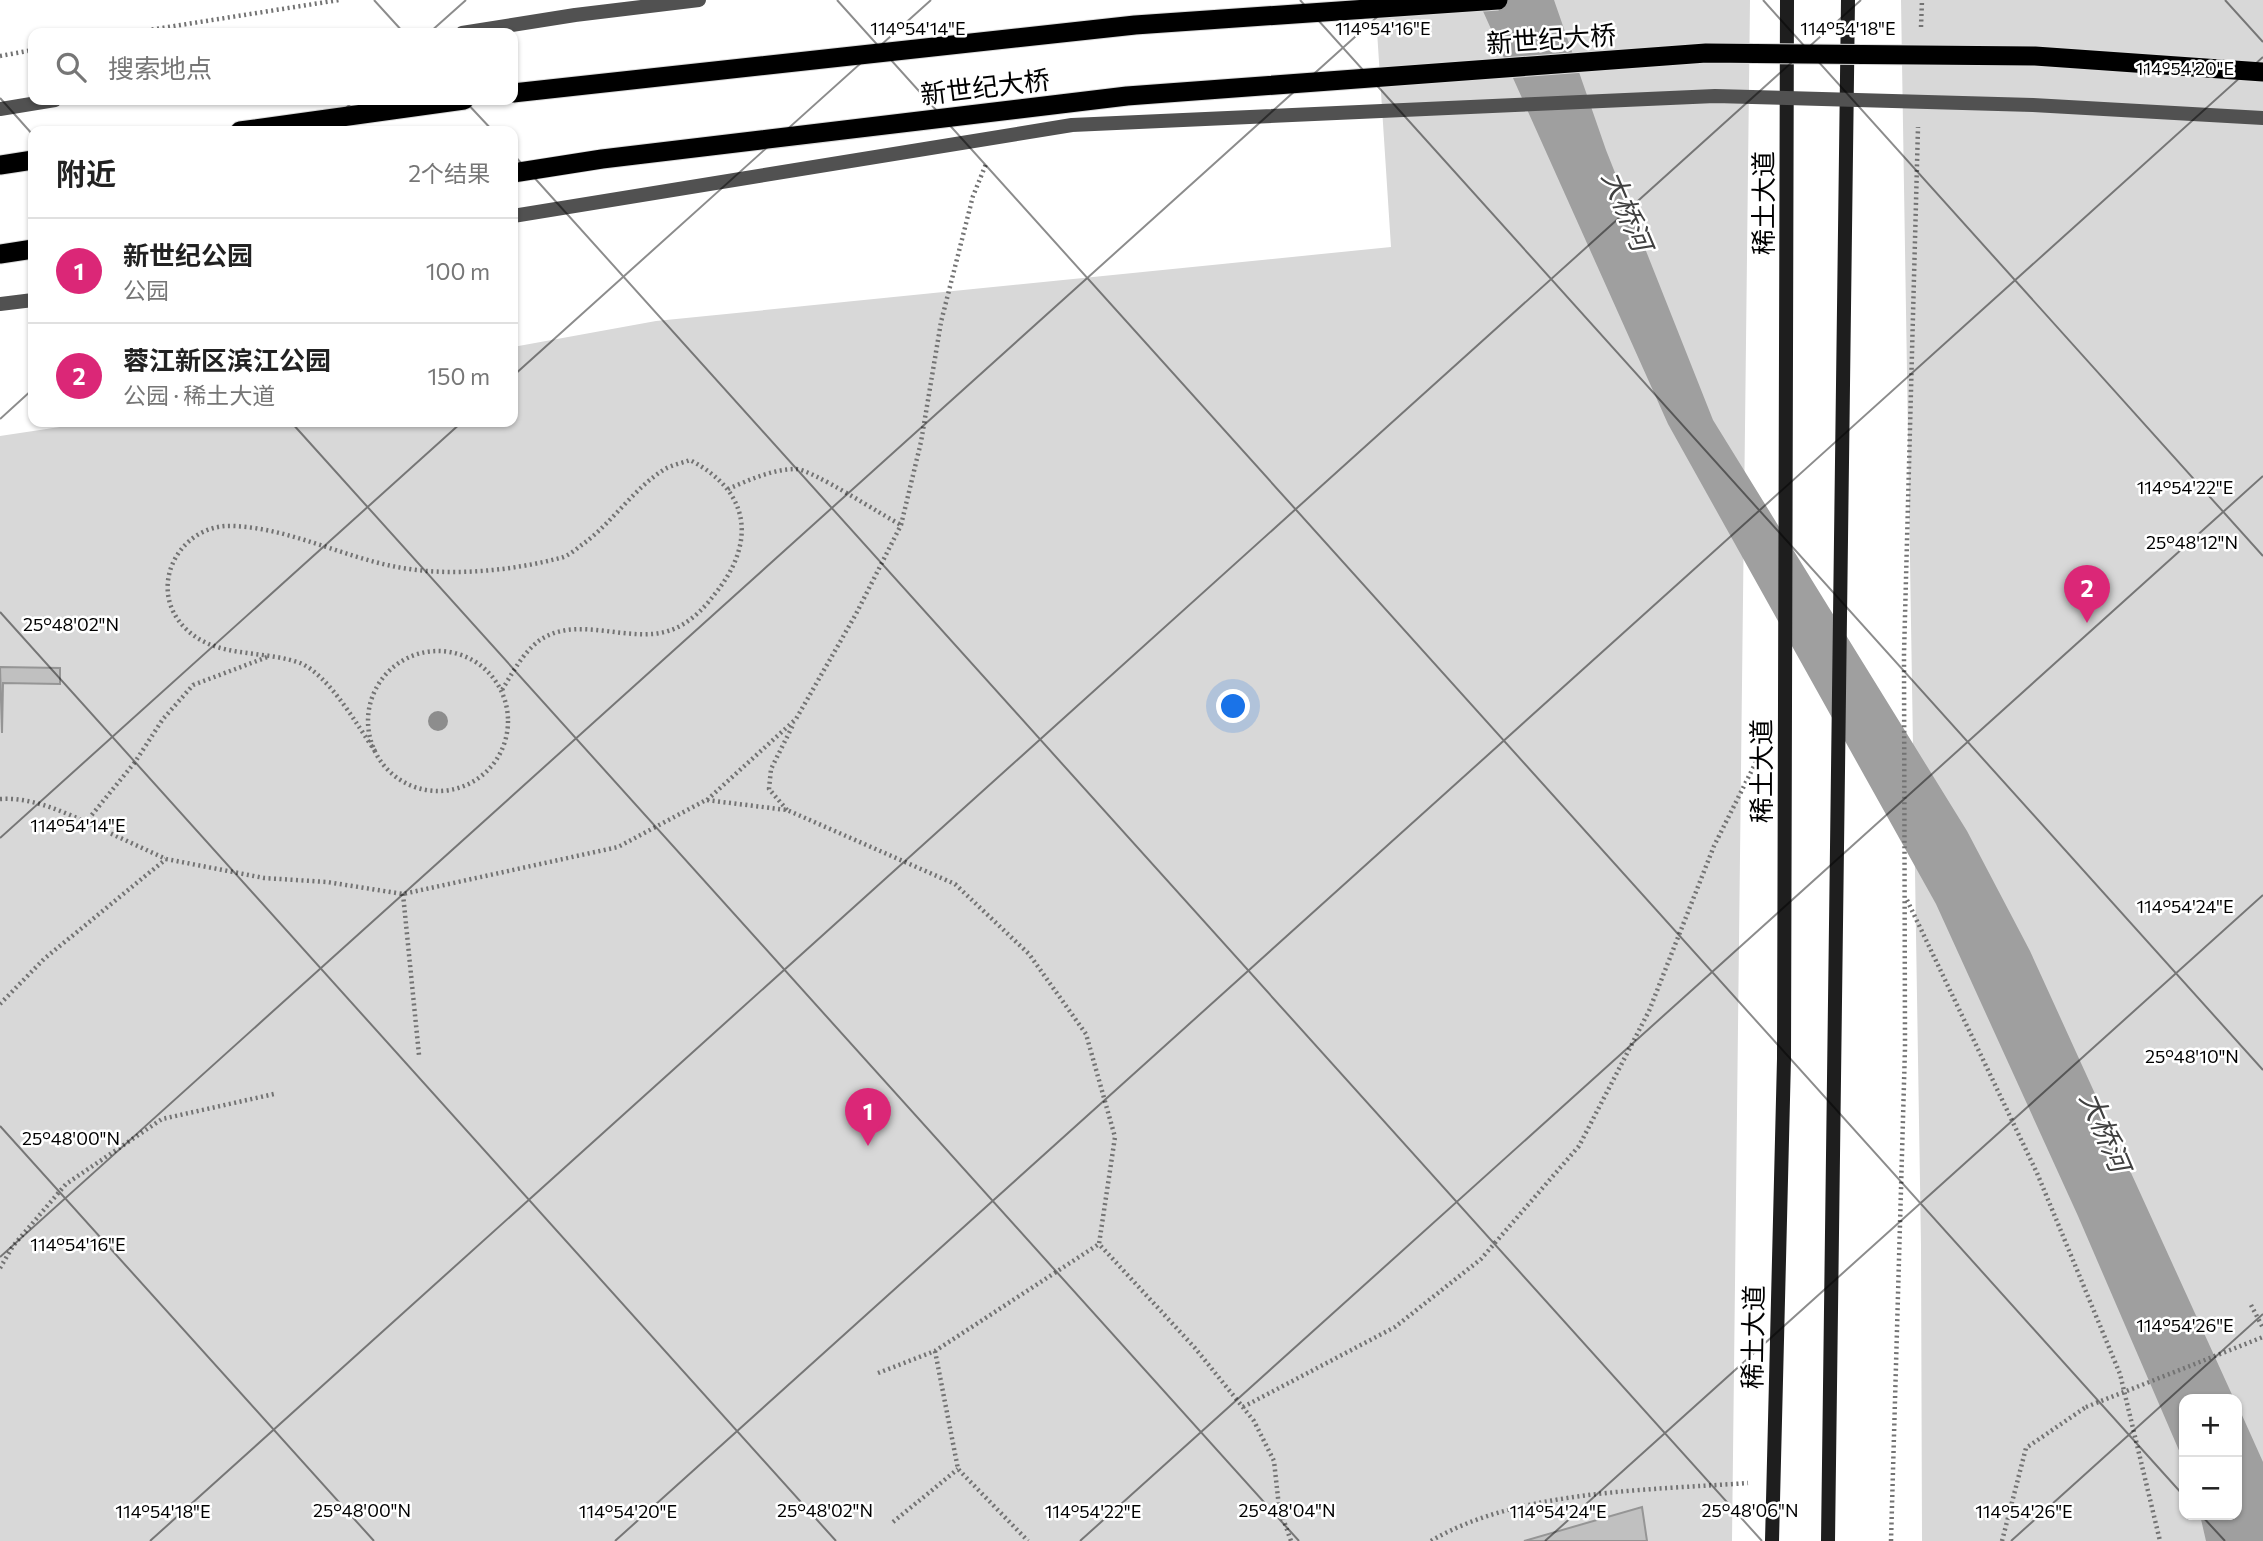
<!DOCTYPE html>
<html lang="zh">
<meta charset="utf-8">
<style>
body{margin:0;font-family:Commissioner,"Noto Sans SC",sans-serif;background:#f2f2f2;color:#222}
.controls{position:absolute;right:21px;bottom:21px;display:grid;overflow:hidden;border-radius:14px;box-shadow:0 2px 5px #0004}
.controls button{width:63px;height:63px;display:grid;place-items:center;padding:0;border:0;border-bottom:2px solid #e0e0e0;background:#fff;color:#222;font:35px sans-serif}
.you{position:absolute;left:1234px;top:707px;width:24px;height:24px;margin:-18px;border:5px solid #fff;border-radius:50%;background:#1a73e8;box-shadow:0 0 0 10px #1a73e833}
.badge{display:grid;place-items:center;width:46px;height:46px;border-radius:50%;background:#db2777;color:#fff;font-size:23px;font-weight:700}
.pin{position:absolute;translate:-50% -58px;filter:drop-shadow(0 2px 4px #0008)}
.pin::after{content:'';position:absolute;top:37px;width:24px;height:21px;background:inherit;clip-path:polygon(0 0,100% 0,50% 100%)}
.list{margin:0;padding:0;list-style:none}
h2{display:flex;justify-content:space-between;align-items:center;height:91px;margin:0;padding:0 28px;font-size:30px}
h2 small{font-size:23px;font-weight:400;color:#767676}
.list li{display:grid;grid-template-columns:46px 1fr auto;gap:21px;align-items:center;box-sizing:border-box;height:105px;padding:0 28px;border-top:2px solid #e0e0e0}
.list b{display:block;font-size:26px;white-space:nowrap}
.list p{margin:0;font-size:23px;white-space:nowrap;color:#767676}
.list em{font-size:23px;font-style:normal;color:#767676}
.icon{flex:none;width:38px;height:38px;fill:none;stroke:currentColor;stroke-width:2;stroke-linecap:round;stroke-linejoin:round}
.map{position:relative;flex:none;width:2263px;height:1541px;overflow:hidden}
.search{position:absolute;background:#fff;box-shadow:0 2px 5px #0004;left:28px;top:28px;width:490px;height:77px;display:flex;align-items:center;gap:18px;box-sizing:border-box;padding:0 24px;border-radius:14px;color:#767676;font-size:26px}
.panel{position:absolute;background:#fff;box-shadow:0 2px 5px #0004;left:28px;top:126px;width:490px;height:301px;border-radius:14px}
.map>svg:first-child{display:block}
</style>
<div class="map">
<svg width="2263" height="1541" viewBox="0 0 2263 1541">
<rect width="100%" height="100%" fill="#fff"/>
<!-- green -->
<g fill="#d8d8d8" fill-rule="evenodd">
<path d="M 1375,0 L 1750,0 L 1732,1541 L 0,1541 L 0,436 L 93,422 L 513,422 L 513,347 L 656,321 L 1391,247 Z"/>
<path d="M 1901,0 L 2263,0 L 2263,1541 L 1922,1541 L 1921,1245 ZM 2184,1399 L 2237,1399 L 2237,1515 L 2184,1515 Z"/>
</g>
<!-- water -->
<g fill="#9f9f9f">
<path d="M 1478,0 L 1554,0 L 1606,150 L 1713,420 L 1967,831 L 2030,951 L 2234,1399 L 2184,1399 L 2184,1462 L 2078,1216 L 1936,904 L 1668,424 Z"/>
<path d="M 2237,1404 L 2263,1462 L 2263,1541 L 2206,1541 L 2200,1515 L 2237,1515 Z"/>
</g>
<!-- building -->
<g fill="#c0c0c0" stroke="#959595" stroke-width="2">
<path d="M 0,667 L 60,668 L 60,684 L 3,683 L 2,733 Z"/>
<path d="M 1642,1507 L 1647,1541 L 1524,1541 Z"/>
</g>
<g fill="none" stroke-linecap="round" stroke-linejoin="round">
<!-- trunk casing -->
<g stroke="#dbdbdb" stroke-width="21">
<g id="trunk">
<path d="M 240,131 L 464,100"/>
<path d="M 0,165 L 33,160"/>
<path d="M 0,254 L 33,249"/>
</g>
</g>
<!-- path -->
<g stroke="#737373" stroke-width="4.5" stroke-dasharray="2 3.5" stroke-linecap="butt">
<path d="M 1921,27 L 1922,0"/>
<path d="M 130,33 L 339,0"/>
<path d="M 0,56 L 33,50"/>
<path d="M 728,489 C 749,480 773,469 796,469 C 811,469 882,515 901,525"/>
<circle cx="438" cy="721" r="70"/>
<path d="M 375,751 C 357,725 329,675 300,663 C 261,649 217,659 186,629 C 144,588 180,523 233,526 C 289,528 343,557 397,567 C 449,577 510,571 560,558 C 569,556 576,549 583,544 C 612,523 635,487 665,469 C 672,465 682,463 690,460 C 752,492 756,544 714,595 C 703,610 686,626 668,631 C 630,643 582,617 545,637 C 526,647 513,672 502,690"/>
<path d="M 0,799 C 30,797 59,810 86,822 L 135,762 L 163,719 L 193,685 L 270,656"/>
<path d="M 707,800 L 796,719 L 856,614 L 901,525 L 921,442 L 941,322 L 973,196 L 986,164"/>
<path d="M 787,810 L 769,789 L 771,769 L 794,723"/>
<path d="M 86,822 L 166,859 L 264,878 L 327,882 L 403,894 L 618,847 L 706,800 L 787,810 L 955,884 L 1029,954 L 1086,1034 L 1115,1137 L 1099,1244 L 1195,1348 L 1254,1421 L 1274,1461 L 1279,1507 L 1291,1541"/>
<path d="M 403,894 L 419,1055"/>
<path d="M 1907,900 L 2037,1173 L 2120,1374 L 2160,1541"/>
<path d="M 0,1004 L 44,959 L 166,859"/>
<path d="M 0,1268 L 13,1246 L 66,1184 L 162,1119 L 274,1094"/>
<path d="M 2251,1305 L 2263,1328"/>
<path d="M 935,1351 L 958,1469 L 1028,1541"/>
<path d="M 878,1373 L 935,1351 L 1099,1244"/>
<path d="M 1243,1407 L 1395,1327 L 1481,1259 L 1579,1146 L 1649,1011 L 1714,846 L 1758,758"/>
<path d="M 893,1522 L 958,1469"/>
<path d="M 1431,1541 C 1516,1490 1651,1490 1748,1483"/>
<path d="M 1891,1541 L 1905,1048 L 1904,654 L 1918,127"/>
<path d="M 2002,1541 L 2026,1448 L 2086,1407"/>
</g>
<!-- tertiary -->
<g stroke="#515151" stroke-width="14">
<path d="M 462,33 L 575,15 L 699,0"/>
<path d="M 0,109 L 55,100"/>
<path d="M 0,304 L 33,300"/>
</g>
<!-- secondary -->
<g stroke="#1e1e1e" stroke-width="14">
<path d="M 1772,1541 L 1784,1059 L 1787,0"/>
<path d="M 1828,1541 L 1848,0"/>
</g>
<!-- trunk -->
<use href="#trunk" stroke="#000" stroke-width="19"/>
<!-- trunk-bridge casing -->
<g stroke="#dbdbdb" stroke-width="21" stroke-linecap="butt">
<g id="trunk-bridge">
<path d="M 513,93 L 1135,25 L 1498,0"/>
<path d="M 513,173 L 602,159 L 1127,96 L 1706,53 L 2035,56 L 2263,72"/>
</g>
</g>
<!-- path-bridge -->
<path stroke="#737373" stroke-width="4.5" stroke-dasharray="2 3.5" stroke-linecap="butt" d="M 2086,1407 L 2263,1337"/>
<!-- tertiary-bridge -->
<path stroke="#515151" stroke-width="14" d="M 513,216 L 1072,125 L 1715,96 L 2033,105 L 2263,118"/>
<!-- trunk-bridge -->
<use href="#trunk-bridge" stroke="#000" stroke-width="19"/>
</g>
<!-- trees -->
<circle fill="#8d8d8d" cx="438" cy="721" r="10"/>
<!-- ticks -->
<path fill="none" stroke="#000" stroke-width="2" stroke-opacity="0.45" d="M 374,0 L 404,33M 837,0 L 2184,1496M 1300,0 L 2263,1070M 1763,0 L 2263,556M 2225,0 L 2263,42M 429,33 L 466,0M 0,98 L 33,135M 464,100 L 493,131M 320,131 L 355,100M 513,154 L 1762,1541M 513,376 L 931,0M 0,419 L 33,389M 291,422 L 1299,1541M 0,612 L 836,1541M 0,838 L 462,422M 0,1126 L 374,1541M 0,1257 L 1396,0M 2201,1515 L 2225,1541M 150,1541 L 1861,0M 615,1541 L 2263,57M 1080,1541 L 2263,476M 1545,1541 L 2263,895M 2011,1541 L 2263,1314"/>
<g text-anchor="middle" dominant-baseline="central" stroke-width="5" stroke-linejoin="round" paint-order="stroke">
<!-- street labels -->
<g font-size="26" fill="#000" stroke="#fff">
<text transform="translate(1551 38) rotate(-4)">新世纪大桥</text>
<text transform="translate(985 86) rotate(-7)">新世纪大桥</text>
<text transform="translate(1762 203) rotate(-90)">稀土大道</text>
<text transform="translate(1760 771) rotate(-90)">稀土大道</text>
<text transform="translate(1752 1337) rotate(-89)">稀土大道</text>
</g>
<!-- water labels -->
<g font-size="28" font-style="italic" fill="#404040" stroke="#fff">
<text transform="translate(1628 210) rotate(67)">大桥河</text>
<text transform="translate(2106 1131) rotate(67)">大桥河</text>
</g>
</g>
<g font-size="18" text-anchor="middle" fill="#000" stroke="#fff" stroke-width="5" stroke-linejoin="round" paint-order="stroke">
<text x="918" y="35">114°54'14"E</text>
<text x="1383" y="35">114°54'16"E</text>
<text x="1848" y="35">114°54'18"E</text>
<text x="2185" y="75">114°54'20"E</text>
<text x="2185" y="494">114°54'22"E</text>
<text x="2192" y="549">25°48'12"N</text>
<text x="71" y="631">25°48'02"N</text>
<text x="78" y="832">114°54'14"E</text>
<text x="2185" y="913">114°54'24"E</text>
<text x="2192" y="1063">25°48'10"N</text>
<text x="71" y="1145">25°48'00"N</text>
<text x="78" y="1251">114°54'16"E</text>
<text x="2185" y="1332">114°54'26"E</text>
<text x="362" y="1517">25°48'00"N</text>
<text x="825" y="1517">25°48'02"N</text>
<text x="1287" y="1517">25°48'04"N</text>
<text x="1750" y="1517">25°48'06"N</text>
<text x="163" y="1518">114°54'18"E</text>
<text x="628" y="1518">114°54'20"E</text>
<text x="1093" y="1518">114°54'22"E</text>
<text x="1558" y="1518">114°54'24"E</text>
<text x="2024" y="1518">114°54'26"E</text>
</g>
</svg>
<div class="controls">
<button>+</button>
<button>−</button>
</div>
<div class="you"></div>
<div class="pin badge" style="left:868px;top:1146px">1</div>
<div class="pin badge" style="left:2087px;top:623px">2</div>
<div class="search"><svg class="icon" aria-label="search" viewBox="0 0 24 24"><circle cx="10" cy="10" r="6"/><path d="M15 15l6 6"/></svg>搜索地点</div>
<section class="panel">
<h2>附近<small>2个结果</small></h2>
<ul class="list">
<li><span class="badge">1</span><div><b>新世纪公园</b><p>公园</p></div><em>100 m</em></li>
<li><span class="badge">2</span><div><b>蓉江新区滨江公园</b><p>公园 · 稀土大道</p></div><em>150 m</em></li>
</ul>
</section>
</div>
